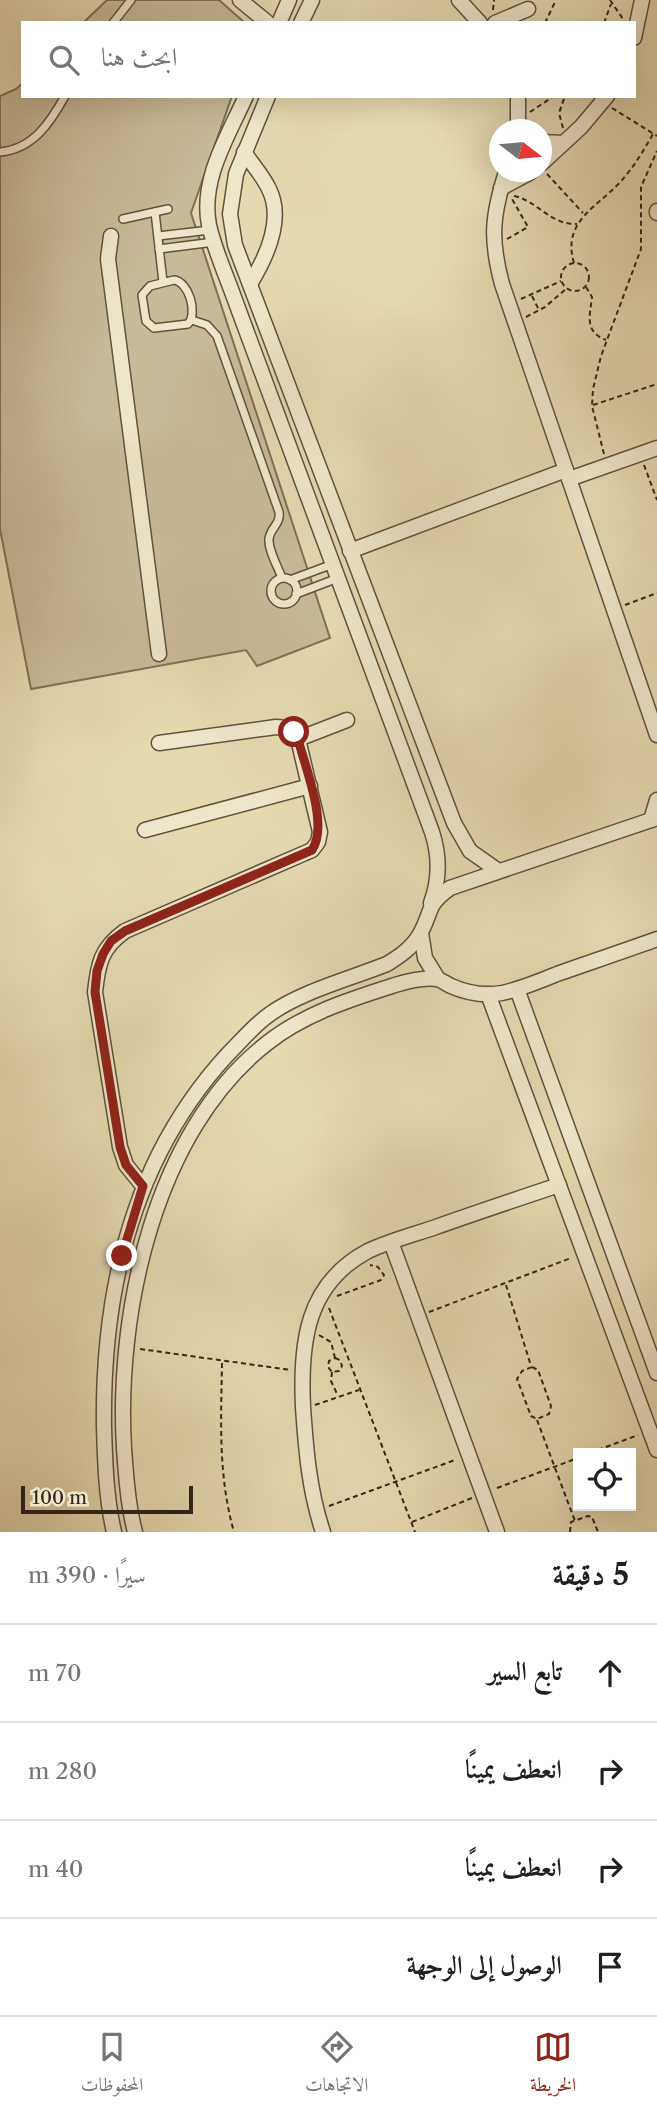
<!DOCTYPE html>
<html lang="ar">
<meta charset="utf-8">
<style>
body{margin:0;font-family:"Libre Caslon Text",Amiri,serif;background:#f2f2f2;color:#202124;direction:rtl}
.controls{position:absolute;right:21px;bottom:21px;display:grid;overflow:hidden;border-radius:0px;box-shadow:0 7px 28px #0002}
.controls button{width:63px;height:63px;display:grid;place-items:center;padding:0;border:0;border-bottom:2px solid #e0e0e0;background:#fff;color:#202124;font:35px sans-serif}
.compass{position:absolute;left:489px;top:119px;width:63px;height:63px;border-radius:50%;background:#fff;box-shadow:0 7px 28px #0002;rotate:106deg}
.scale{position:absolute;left:21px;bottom:18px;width:172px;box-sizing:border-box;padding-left:7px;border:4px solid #342519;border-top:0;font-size:19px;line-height:24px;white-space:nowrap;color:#342519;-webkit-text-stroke:5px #eee6cb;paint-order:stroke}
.stop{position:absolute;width:21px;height:21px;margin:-16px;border:5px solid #8f2418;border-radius:50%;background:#fff}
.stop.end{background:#8f2418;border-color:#fff;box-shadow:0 2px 7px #0008}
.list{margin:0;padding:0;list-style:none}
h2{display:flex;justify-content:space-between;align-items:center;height:91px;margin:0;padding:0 28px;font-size:30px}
h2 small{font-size:23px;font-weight:400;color:#757577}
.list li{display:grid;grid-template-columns:46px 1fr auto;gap:21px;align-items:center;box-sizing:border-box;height:98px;padding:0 28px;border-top:2px solid #e0e0e0}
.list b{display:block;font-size:26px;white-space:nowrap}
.list em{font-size:23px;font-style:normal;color:#757577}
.icon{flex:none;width:38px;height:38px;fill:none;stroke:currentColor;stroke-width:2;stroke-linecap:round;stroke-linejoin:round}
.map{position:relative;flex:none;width:657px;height:1532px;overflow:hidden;direction:ltr}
.search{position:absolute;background:#fff;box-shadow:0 7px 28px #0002;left:21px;right:21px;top:21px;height:77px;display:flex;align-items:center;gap:18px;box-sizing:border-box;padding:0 24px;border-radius:0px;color:#757577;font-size:26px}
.sheet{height:483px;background:#fff}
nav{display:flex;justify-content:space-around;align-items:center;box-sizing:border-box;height:98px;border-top:2px solid #e0e0e0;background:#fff;font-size:19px;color:#757577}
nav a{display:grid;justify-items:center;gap:4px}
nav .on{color:#8f2418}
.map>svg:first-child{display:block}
</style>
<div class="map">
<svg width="657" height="1532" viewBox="0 0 657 1532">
<rect width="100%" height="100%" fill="#e5d9af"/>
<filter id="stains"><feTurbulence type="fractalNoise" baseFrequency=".00286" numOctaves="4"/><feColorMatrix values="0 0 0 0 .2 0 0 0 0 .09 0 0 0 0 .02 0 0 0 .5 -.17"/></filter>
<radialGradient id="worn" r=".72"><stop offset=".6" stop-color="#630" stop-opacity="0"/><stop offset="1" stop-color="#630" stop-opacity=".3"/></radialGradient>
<!-- green -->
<g fill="#c7ba96" stroke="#7e7058" stroke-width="2">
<path d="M 107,0 L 219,0 L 245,23 L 83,23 Z"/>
<path d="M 23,83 L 23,96 L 232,96 L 191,213 L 330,638 L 257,666 L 246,650 L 31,689 L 0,529 L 0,96 L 16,89 Z"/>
</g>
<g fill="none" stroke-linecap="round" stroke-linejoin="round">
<!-- lane casing -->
<g stroke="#60523e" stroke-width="10">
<g id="lane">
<path d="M 113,23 L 131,0"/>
<path d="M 0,152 C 33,149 50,123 65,96"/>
<path d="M 155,212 L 163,282"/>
<path d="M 123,219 L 168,209"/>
<path d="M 158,236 L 210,230"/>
<path d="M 159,249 L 214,242"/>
<path d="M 174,280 C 189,282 198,313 188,324 L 154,328 L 146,321 L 142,295 L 150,286 Z"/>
<path d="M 192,320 L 207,325 L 217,336 L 279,512 C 281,524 270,528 269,539 C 268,550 278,567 282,578"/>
<circle cx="284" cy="591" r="13"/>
<path d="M 290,580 L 333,564"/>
<path d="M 296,594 L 338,578"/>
</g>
</g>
<!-- street casing -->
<g stroke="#60523e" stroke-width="17">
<g id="street">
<path d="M 240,0 L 268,23"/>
<path d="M 459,0 L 480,23"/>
<path d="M 279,23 L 289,0"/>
<path d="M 301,23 L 312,0"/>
<path d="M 495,23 L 528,9"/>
<path d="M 634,38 L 642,0"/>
<path d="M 246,96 C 228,136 200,180 209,225 C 214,248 224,270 232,292 L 432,832 C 440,857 440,879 431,903"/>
<path d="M 268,96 L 236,174 L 230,214 L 235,245 L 454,823 L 470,851 L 497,870"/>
<path d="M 518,96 L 518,130"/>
<path d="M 542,142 L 563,143"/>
<path d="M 244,152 C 252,164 263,176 269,189 C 284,219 266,258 250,284"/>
<path d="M 542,163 L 581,127 L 607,96"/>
<path d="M 506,172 C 492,216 490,239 502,284 L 657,735"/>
<path d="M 501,188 L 531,172"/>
<path d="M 657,211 L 657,213"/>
<path d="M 111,236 L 108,259 L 159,654"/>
<path d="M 569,479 L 657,448"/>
<path d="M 350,551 L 566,470"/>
<path d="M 298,739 L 347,720"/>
<path d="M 651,820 L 657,800"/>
<path d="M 145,830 L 310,786"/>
<path d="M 421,933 L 425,958 L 438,979"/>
<path d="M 517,989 L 657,1373"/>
<path d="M 488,994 L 657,1450"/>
<path d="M 143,1186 L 126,1165 L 120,1147 L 95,992 C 98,964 101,948 125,931 L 312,850 L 318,842 L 320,832 L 298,739 C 292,730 286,727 276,727 L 159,743"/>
<path d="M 391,1242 L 497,1532"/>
<path d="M 114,1532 C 106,1498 105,1461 104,1427 C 102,1290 133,1157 228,1054 C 242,1040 254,1025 270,1014 C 300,992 352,978 387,964 C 400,956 412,948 420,934 C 433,911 425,906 450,888 L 657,818"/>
<path d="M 135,1532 C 128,1505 126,1476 124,1448 C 116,1314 154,1132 266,1044 C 303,1014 351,999 395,985 C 408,981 423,977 437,979 C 442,980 446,984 451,986 C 467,993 485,996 502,993 C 521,989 540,981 557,974 C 591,962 624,951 657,939"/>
<path d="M 323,1532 C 309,1490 306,1450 303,1407 C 300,1343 306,1284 368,1251 C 389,1241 412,1235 433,1228 C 475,1213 517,1199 559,1185"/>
</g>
</g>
<!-- path -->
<g stroke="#342519" stroke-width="2" stroke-dasharray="5 3.5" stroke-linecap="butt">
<path d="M 610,0 L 625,22"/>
<path d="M 493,10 L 494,0"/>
<path d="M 545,23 L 556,0"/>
<path d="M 604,23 L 611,4"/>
<path d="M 612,108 L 657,136"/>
<path d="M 530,112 L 554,96"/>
<path d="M 563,128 L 559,113 L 565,96"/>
<path d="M 547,174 L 583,213"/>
<path d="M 514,196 C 538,201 550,225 577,224"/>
<path d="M 507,239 L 528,227 L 512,199"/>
<path d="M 574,263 C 561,220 600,206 623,179 C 635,165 644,150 653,134"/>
<circle cx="575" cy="277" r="14"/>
<path d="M 586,287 L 592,297 C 590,315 584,332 606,340"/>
<path d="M 532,296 L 539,310"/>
<path d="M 521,299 L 561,281"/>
<path d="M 526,317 L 545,307 L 566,289"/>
<path d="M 593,405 L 657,384"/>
<path d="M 604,454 L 592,406 L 593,389 L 601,356 L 641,249 L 641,187 L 657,151"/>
<path d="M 644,465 L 657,500"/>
<path d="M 625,605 L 657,593"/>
<path d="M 506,1285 L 531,1366"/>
<path d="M 337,1296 L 381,1280 L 384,1275 L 378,1267 L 370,1265"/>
<path d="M 329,1308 L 415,1532"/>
<path d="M 429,1312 L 571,1258"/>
<path d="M 319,1335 L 331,1342 L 335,1358"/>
<path d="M 140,1349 L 291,1370"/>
<path d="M 335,1358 L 340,1360 L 342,1366 L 339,1371 L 332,1372 L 328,1367 L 329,1361 Z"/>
<path d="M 222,1363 C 221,1420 218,1476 234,1532"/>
<path d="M 532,1367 L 538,1370 L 551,1406 L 549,1414 L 537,1419 L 531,1416 L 517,1379 L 522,1371 Z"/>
<path d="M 332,1372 L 331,1381 L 338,1396"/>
<path d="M 315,1405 L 359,1390"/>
<path d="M 537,1420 L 575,1521"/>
<path d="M 590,1453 L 638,1435"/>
<path d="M 497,1488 L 578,1458"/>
<path d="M 329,1506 L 455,1460"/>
<path d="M 412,1522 L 472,1498"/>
<path d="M 570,1532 L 571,1522 L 588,1516 L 592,1517 L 598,1532"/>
</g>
<!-- lane -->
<use href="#lane" stroke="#eee6cb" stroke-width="7"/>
<!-- street -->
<use href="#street" stroke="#eee6cb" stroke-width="14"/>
</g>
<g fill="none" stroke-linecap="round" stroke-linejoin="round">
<!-- route -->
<path stroke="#8f2418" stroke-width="9" d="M 122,1256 L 143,1186 L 126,1165 L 120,1147 L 95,992 L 97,971 L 103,954 L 111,941 L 125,931 L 312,850 C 329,825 305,767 298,739 L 294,732"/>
</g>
<rect width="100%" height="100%" filter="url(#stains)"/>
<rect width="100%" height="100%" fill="url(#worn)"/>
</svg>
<div class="controls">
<button><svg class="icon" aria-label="locate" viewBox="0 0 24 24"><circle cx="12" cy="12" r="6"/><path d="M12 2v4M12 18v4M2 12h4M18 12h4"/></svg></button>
</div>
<svg class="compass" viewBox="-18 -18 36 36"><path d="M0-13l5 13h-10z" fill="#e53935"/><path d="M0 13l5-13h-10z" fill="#757577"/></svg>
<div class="scale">100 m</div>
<div class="stop" style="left:294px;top:732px"></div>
<div class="stop end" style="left:122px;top:1256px"></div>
<div class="search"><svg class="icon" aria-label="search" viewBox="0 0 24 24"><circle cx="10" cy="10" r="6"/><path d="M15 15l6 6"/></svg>ابحث هنا</div>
</div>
<section class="sheet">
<h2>5 دقيقة<small>سيرًا · 390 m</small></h2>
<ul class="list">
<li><svg class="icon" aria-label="ahead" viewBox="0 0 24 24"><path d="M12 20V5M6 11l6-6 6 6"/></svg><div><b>تابع السير</b></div><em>70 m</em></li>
<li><svg class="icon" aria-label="right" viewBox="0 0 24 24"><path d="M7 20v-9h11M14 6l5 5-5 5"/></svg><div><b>انعطف يمينًا</b></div><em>280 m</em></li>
<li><svg class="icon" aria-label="right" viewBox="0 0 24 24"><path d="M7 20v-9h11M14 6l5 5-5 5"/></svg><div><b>انعطف يمينًا</b></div><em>40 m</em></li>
<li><svg class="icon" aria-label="arrive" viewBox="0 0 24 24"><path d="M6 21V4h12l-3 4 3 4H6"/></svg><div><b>الوصول إلى الوجهة</b></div></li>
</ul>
</section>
<nav>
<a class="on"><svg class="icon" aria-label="map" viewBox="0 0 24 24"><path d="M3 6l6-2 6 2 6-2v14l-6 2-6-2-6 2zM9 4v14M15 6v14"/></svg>الخريطة</a>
<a><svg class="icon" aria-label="directions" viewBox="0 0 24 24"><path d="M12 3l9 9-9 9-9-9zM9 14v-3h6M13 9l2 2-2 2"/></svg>الاتجاهات</a>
<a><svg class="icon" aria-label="saved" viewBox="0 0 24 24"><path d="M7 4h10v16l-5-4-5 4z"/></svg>المحفوظات</a>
</nav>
